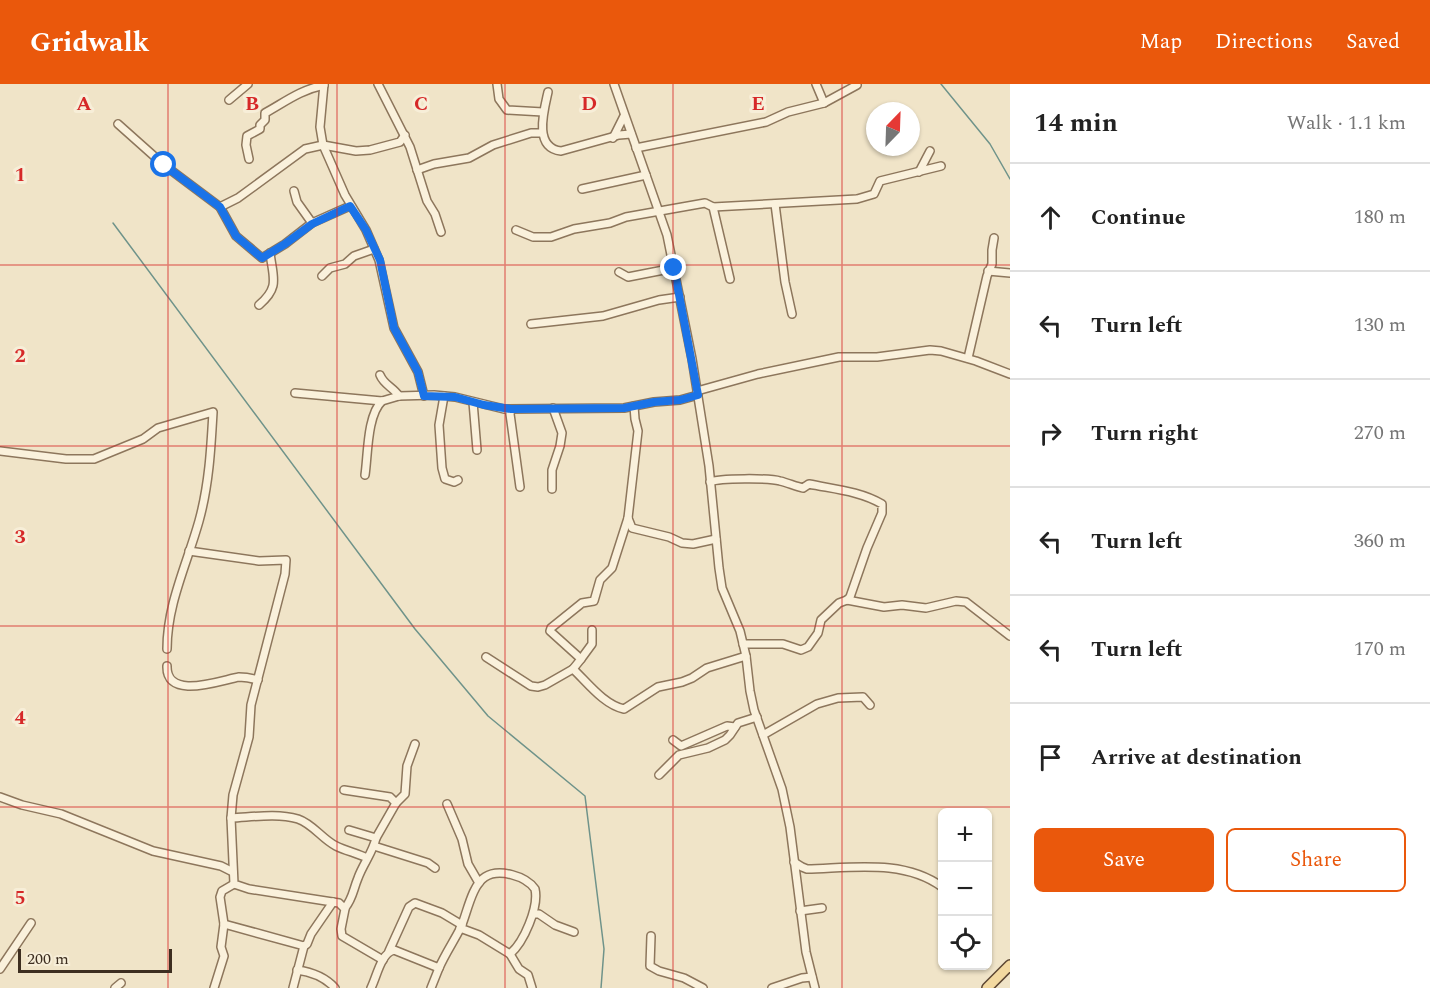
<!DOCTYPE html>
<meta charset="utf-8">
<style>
body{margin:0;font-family:Spectral,serif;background:#f2f2f2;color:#222}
.controls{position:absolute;right:18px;bottom:18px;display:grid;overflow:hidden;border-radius:9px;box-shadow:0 2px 4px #0004}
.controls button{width:54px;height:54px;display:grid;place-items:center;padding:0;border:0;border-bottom:2px solid #e0e0e0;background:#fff;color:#222;font:30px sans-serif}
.compass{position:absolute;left:866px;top:18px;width:54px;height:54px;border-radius:50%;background:#fff;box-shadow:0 2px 4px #0004;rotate:23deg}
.scale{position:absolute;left:18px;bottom:15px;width:154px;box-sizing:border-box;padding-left:6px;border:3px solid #3d2e20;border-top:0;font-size:16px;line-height:21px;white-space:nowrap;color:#3d2e20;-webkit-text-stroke:4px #f7eed8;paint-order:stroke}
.stop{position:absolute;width:18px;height:18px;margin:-14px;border:4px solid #1a73e8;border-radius:50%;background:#fff}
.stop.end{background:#1a73e8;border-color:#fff;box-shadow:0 2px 6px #0008}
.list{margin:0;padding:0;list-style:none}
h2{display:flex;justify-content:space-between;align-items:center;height:78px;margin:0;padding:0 24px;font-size:26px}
h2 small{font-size:20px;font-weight:400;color:#767676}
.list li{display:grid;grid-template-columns:39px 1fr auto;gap:18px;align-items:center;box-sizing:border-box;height:108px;padding:0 24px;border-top:2px solid #e0e0e0}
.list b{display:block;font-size:22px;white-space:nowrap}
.list em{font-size:20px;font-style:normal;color:#767676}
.actions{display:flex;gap:12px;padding:18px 24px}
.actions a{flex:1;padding:14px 0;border:2px solid #ea580c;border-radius:9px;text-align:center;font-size:21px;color:#ea580c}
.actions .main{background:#ea580c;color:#fff}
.icon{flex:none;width:33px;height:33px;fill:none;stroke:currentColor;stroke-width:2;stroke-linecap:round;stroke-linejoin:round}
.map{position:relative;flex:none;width:1010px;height:904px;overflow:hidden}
header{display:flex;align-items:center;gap:36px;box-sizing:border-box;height:84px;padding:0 30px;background:#ea580c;color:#fff}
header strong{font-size:28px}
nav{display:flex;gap:33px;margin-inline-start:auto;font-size:21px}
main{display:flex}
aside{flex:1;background:#fff}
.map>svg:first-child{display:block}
</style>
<header>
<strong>Gridwalk</strong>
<nav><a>Map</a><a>Directions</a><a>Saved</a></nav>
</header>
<main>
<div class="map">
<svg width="1010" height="904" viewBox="0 0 1010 904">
<rect width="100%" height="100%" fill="#f0e4c8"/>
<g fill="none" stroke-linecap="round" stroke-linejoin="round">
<!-- stream -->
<g stroke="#6f938a" stroke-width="1.5">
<path d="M 941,0 L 990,60 L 1010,95"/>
<path d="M 113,139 L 415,545 L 488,632 L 585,712 L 604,865 L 601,904"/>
</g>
<!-- minor casing -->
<g stroke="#8d765c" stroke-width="10">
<g id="minor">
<path d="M 324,0 L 320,43 L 323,61 L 345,111 L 366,146 L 379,176 L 394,244 L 418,288 L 424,312"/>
<path d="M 378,0 L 410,63 L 427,117 L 435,130 L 441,148"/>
<path d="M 497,0 L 499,15 L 507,26 L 543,28"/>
<path d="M 614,0 L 667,151 L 692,275 L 709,382 L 719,484 L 722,504 L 740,547 L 746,572 L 750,607 L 754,626 L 782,705 L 790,743 L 806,868 L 815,904"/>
<path d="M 816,0 L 824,19"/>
<path d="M 548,8 C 544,26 533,64 561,67 L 619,51 L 631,50"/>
<path d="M 229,16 L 248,0"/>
<path d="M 118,40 L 164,81 L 220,123 L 236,152 L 262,174 L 285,160 L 312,139 L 350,122"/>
<path d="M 613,54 L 624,32"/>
<path d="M 636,64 L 766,38 L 788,28 L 824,19 L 857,1"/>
<path d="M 249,75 L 246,61 L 247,52 L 260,45 L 260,41 L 265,36 L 265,29 C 285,18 300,6 324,1"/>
<path d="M 417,86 L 434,80 L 469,74 L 493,61 L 531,49 L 542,49"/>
<path d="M 919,88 L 930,67"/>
<path d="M 582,105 L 646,91"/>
<path d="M 294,107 L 297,118 L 312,139"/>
<path d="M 775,120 L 785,198 L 792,230"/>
<path d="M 220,123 L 238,114 L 305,65 L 323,61 L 356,67 L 370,66 L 400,58 L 405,51"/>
<path d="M 713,123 L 857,115 L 874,110 L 880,97 L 941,82"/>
<path d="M 516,146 L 533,153 L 551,153 L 574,145 L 610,139 L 626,133 L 705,119 L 713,123 L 730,195"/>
<path d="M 988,187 L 1010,189"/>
<path d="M 619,188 L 628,193 L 674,184"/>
<path d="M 322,192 L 330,184 L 345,180 L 354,172 L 374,165"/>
<path d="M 259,221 C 280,203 273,194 270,169"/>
<path d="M 531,240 L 603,232 L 659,216 L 680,213"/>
<path d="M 968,274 L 987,192 L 992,180 L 992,166 L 994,154"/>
<path d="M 380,291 C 384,301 393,303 399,312"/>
<path d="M 697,307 L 758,290 L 839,273 L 877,273 L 930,266 L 941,267 L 976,277 L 1010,290"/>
<path d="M 295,309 L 382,317 L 399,312 L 434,311 L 455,313 L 504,325 L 624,324 L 654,318 L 680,316 L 698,311"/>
<path d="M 444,312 L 439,341 L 442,384 L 445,395 L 454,398 L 458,396"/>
<path d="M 473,318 L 477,366"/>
<path d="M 634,322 L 635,335 L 638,347 L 628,434 L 632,444 L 669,453 L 682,459 L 693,460 L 716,455"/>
<path d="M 511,325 L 510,330 L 520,403"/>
<path d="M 0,367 L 66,375 L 94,375 L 143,355 L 158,344 L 213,328 C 211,364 209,401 199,437 C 187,480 167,520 167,565"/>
<path d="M 365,391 C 368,371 367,331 382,317"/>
<path d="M 710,398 C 719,394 770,394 780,397 C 788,399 795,402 803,404 L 809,400 C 833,405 860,407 882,420 L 882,429 L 867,464 L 850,513 L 847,516"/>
<path d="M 552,405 L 552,386 L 560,362 L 562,349 L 553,324"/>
<path d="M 189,467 L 259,477 L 286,476 L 285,490 L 251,621 L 249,653 L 233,711 L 231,734 L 234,800 L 249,805 L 339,819 L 345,825 L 341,845 L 342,852 L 383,876"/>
<path d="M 743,560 L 783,560 L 801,566 L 808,563 L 818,549 L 821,536 L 839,519 L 847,516 L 884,523 L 902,521 L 926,524 L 956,517 L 966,518 L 1010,552"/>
<path d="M 486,573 L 531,602 L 538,603 L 545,601 L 573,585 L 581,575 L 550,547 L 551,544 L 582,519 L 594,517 L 600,496 L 612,484 L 628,434"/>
<path d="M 581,575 L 592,560 L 592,546"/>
<path d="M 167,582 C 166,617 221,596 239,593 C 246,593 251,594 258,596"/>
<path d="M 573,585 C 587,598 604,621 624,625 L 658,603 L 682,598 L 692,594 L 707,584 L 746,572"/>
<path d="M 763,651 L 817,620 L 838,614 L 863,613 L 870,621"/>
<path d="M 673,656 L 681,662 L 727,642 L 735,643"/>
<path d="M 659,691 L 679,671 L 708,664 L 725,656 L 730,651 L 738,639 L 757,633"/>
<path d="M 344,706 L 390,713 L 396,719 L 376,754"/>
<path d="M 0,713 L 22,721 L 61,730 L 153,767 L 221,782 L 233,788"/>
<path d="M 396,719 L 405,710 L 407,682 L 415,660"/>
<path d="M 447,720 L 462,755 L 468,780 L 479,799"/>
<path d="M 231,734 C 253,733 277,729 298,735 C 313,740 322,755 336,762 C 346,767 357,769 367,774"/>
<path d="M 374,762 L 428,779 L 435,784"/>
<path d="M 794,778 L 802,783 L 807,785 C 852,784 904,775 942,803"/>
<path d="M 345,824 C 353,814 353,806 358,794 C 363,780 373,768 376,754 L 349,746"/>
<path d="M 800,827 L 822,824"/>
<path d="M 534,830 L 539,830 L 555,841 L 574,848"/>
<path d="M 224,840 L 304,862 L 307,860 L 311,850 L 333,818"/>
<path d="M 460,844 L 479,851 L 510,870 L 519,885 L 528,891 L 532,904"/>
<path d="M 651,852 L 650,882 L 659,887 L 684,894 L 703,904"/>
<path d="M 389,867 L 409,823 L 415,819 L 442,829 L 462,841"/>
<path d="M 0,885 L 31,839"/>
<path d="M 297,886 C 312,888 325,893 335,904"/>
<path d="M 115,904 L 121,899"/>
<path d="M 214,904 L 224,872 L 221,863 L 224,840 L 220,813 L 222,807 L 234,800"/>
<path d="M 293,904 L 304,862"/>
<path d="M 371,904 C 377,892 381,869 394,866 L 439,884 C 445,870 454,857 461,843 C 467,829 472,801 485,793 C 499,784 526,792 535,805 C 539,823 524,858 510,870"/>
<path d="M 431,904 L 439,884"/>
<path d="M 772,904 L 802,894 L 812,893"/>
</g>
</g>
<!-- major casing -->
<g stroke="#5b4430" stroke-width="12">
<path id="major" d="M 987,904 L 1010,881"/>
</g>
<!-- minor -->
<use href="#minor" stroke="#faf1dc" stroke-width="7"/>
<!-- major -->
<use href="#major" stroke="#f3d9a0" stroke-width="9"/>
</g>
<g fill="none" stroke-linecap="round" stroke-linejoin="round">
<!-- route -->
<path stroke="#1a73e8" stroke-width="8" d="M 164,81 L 220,123 L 236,152 L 262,174 L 285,160 L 312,140 L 350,122 L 366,146 L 380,176 L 394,244 L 418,288 L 424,312 L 455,313 L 484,321 L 511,325 L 624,324 L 654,318 L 680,316 L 698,311 L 674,184"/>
</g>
<!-- grid -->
<path fill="none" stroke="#d62828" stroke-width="1.5" stroke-opacity="0.55" d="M 168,0 L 168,904M 337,0 L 337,904M 505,0 L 505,904M 673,0 L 673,904M 842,0 L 842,904M 0,181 L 1010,181M 0,362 L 1010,362M 0,542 L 1010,542M 0,723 L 1010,723"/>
<g font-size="20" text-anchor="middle" font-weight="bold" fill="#d62828" stroke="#f7eed8" stroke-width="6" stroke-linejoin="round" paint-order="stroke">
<text x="84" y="26">A</text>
<text x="252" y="26">B</text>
<text x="421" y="26">C</text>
<text x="589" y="26">D</text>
<text x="758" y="26">E</text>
<text x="20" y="97">1</text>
<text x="20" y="278">2</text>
<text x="20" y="459">3</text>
<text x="20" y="640">4</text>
<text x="20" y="820">5</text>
</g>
</svg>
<div class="controls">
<button>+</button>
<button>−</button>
<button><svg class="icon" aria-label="locate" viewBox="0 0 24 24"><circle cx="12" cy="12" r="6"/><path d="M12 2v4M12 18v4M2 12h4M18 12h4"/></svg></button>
</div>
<svg class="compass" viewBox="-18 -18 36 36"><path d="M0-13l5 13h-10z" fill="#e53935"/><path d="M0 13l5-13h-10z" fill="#767676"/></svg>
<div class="scale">200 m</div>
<div class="stop" style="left:164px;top:81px"></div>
<div class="stop end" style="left:674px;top:184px"></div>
</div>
<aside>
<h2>14 min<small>Walk · 1.1 km</small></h2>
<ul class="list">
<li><svg class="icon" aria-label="ahead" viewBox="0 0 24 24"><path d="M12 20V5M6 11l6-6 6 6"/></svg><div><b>Continue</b></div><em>180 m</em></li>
<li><svg class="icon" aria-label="left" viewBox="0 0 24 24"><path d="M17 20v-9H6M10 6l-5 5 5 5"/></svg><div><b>Turn left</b></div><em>130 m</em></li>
<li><svg class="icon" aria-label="right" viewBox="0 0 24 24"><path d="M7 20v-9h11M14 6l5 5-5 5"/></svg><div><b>Turn right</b></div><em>270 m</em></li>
<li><svg class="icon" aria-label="left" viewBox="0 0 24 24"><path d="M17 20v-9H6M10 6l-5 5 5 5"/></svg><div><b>Turn left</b></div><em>360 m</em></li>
<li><svg class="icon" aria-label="left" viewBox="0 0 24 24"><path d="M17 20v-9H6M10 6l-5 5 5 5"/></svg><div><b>Turn left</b></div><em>170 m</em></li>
<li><svg class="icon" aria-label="arrive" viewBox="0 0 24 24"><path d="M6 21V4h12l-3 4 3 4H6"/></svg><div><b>Arrive at destination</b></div></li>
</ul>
<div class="actions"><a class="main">Save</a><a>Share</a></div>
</aside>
</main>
